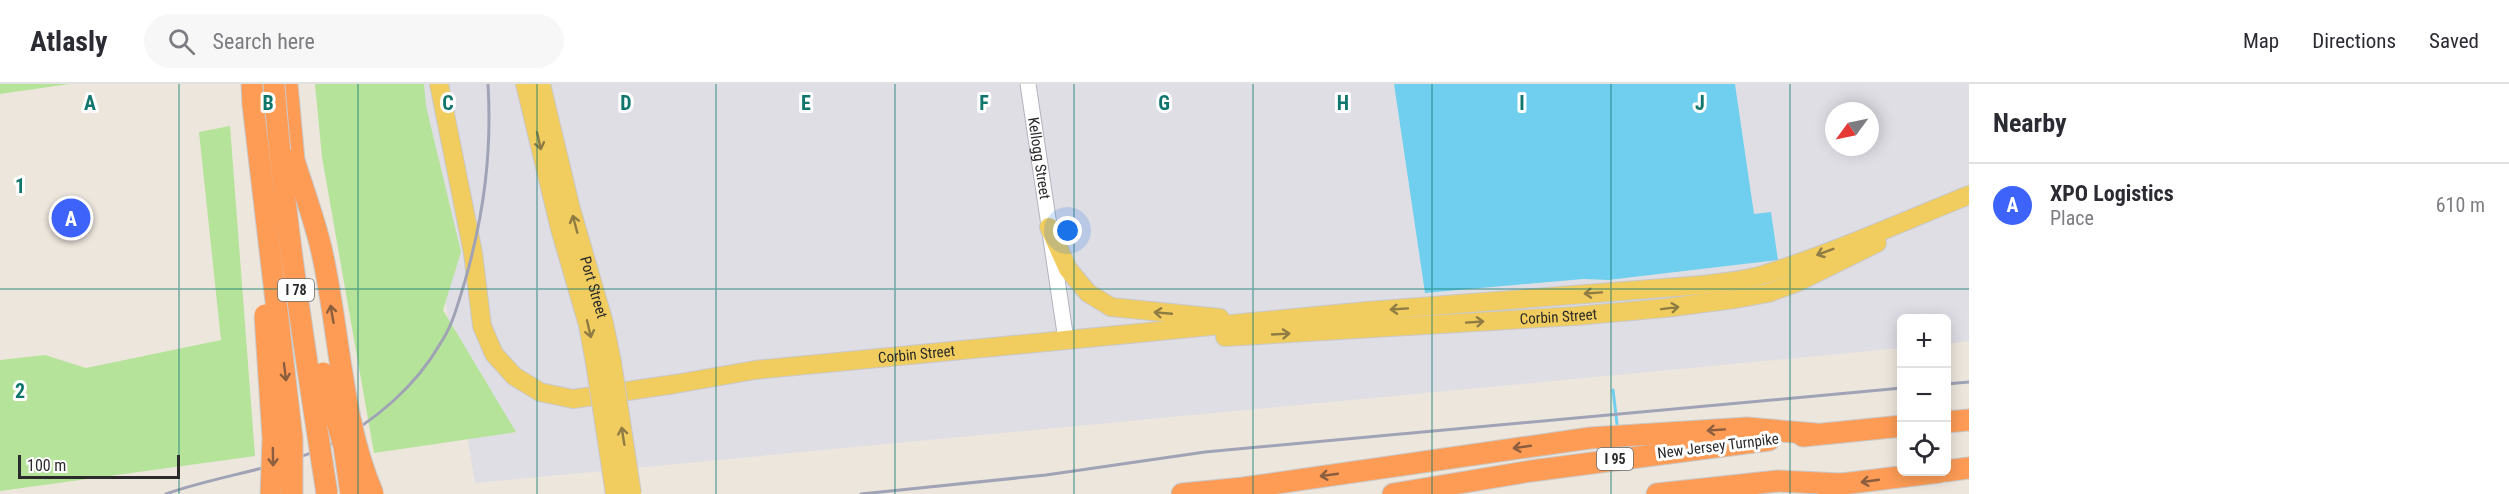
<!DOCTYPE html>
<meta charset="utf-8">
<style>
body{margin:0;font-family:"Roboto Condensed",sans-serif;background:#f7f7f7;color:#2b2b33}
.controls{position:absolute;right:18px;bottom:18px;display:grid;overflow:hidden;border-radius:9px;box-shadow:0 3px 15px #0003}
.controls button{width:54px;height:54px;display:grid;place-items:center;padding:0;border:0;border-bottom:2px solid #e1e1e2;background:#fff;color:#2b2b33;font:30px sans-serif}
.compass{position:absolute;left:1825px;top:18px;width:54px;height:54px;border-radius:50%;background:#fff;box-shadow:0 3px 15px #0003;rotate:237deg}
.scale{position:absolute;left:18px;bottom:15px;width:162px;box-sizing:border-box;padding-left:6px;border:3px solid #2b2b2b;border-top:0;font-size:16px;line-height:21px;white-space:nowrap;color:#2b2b2b;-webkit-text-stroke:4px #fff;paint-order:stroke}
.you{position:absolute;left:1068px;top:147px;width:21px;height:21px;margin:-15px;border:4px solid #fff;border-radius:50%;background:#1a73e8;box-shadow:0 0 0 9px #1a73e833}
.badge{display:grid;place-items:center;width:39px;height:39px;border-radius:50%;background:#3d63fa;color:#fff;font-size:20px;font-weight:700}
.pin{position:absolute;translate:-50% -50%;border:3px solid #fff;box-shadow:0 2px 6px #0006}
.list{margin:0;padding:0;list-style:none}
h2{display:flex;justify-content:space-between;align-items:center;height:78px;margin:0;padding:0 24px;font-size:26px}
h2 small{font-size:20px;font-weight:400;color:#7c7c81}
.list li{display:grid;grid-template-columns:39px 1fr auto;gap:18px;align-items:center;box-sizing:border-box;height:84px;padding:0 24px;border-top:2px solid #e1e1e2}
.list b{display:block;font-size:22px;white-space:nowrap}
.list p{margin:0;font-size:20px;white-space:nowrap;color:#7c7c81}
.list em{font-size:20px;font-style:normal;color:#7c7c81}
.icon{flex:none;width:33px;height:33px;fill:none;stroke:currentColor;stroke-width:2;stroke-linecap:round;stroke-linejoin:round}
.map{position:relative;flex:none;width:1969px;height:410px;overflow:hidden}
header{display:flex;align-items:center;gap:36px;box-sizing:border-box;height:84px;padding:0 30px;background:#fff;border-bottom:2px solid #e1e1e2}
header strong{font-size:28px}
nav{display:flex;gap:33px;margin-inline-start:auto;font-size:21px}
.search{width:420px;height:54px;background:#f7f7f7;display:flex;align-items:center;gap:15px;box-sizing:border-box;padding:0 21px;border-radius:33px;color:#7c7c81;font-size:22px}
main{display:flex}
aside{flex:1;background:#fff}
.map>svg:first-child{display:block}
</style>
<header>
<strong>Atlasly</strong>
<div class="search"><svg class="icon" aria-label="search" viewBox="0 0 24 24"><circle cx="10" cy="10" r="6"/><path d="M15 15l6 6"/></svg>Search here</div>
<nav><a>Map</a><a>Directions</a><a>Saved</a></nav>
</header>
<main>
<div class="map">
<svg width="1969" height="410" viewBox="0 0 1969 410">
<rect width="100%" height="100%" fill="#ede6dd"/>
<!-- industrial -->
<path fill="#e0dee5" fill-rule="evenodd" d="M 410,0 L 1394,0 L 1425,209 L 1584,195 L 1608,196 L 1778,176 L 1771,128 L 1754,131 L 1735,0 L 1969,0 L 1969,257 L 1947,260 L 1946,234 L 1902,234 L 1901,264 L 475,399 ZM 1834,27 L 1870,27 L 1870,63 L 1834,63 Z"/>
<!-- green -->
<g fill="#b4e399">
<path d="M 0,0 L 69,0 L 0,10 Z"/>
<path d="M 315,0 L 424,0 L 426,22 L 461,168 L 443,226 L 516,348 L 374,369 L 322,73 Z"/>
<path d="M 230,42 L 255,372 L 0,407 L 0,276 L 45,271 L 86,284 L 221,256 L 199,48 Z"/>
</g>
<!-- water -->
<path fill="#70cfef" d="M 1394,0 L 1735,0 L 1754,130 L 1771,128 L 1778,176 L 1608,196 L 1584,195 L 1425,209 Z"/>
<g fill="none" stroke-linecap="round" stroke-linejoin="round">
<!-- stream -->
<path stroke="#70cfef" stroke-width="3" d="M 1613,306 L 1617,340"/>
<!-- minor casing -->
<g stroke="#b1b4bf" stroke-width="17">
<g id="minor">
<path id="s1" d="M 1028,0 L 1066,256"/>
</g>
</g>
<!-- major casing -->
<g stroke="#c8c8c8" stroke-width="20">
<g id="major">
<path id="s2" d="M 439,0 L 473,169 L 482,242 L 494,270 L 514,292 L 540,308 L 573,315 L 675,300 L 755,286 L 1367,227 L 1702,201 C 1723,198 1745,197 1766,190 C 1835,168 1902,138 1969,111"/>
<path d="M 525,0 L 560,145 L 588,241 L 595,279"/>
<path id="s3" d="M 541,0 L 571,125 L 604,239 L 612,278"/>
<path d="M 1049,143 L 1068,185 L 1088,209 L 1111,223 L 1220,234"/>
<path id="s4" d="M 1225,253 L 1575,232 L 1665,224 L 1735,215 L 1768,209 L 1798,198 L 1877,159"/>
</g>
</g>
<!-- highway casing -->
<g stroke="#c8c8c8" stroke-width="23">
<g id="highway">
<path d="M 252,0 L 253,21"/>
<path d="M 287,0 L 294,76"/>
<path d="M 1946,338 L 1969,336"/>
<path d="M 1803,352 L 1902,342"/>
<path d="M 1946,387 L 1969,384"/>
<path d="M 1826,402 L 1940,388"/>
<path d="M 1182,410 L 1243,404 L 1590,354 L 1747,344 L 1816,350"/>
<path d="M 1393,410 L 1531,387 L 1769,356"/>
<path d="M 1657,410 L 1778,397 L 1841,400"/>
</g>
</g>
<!-- minor -->
<use href="#minor" stroke="#fff" stroke-width="15"/>
<!-- major -->
<use href="#major" stroke="#f1cc5e" stroke-width="18"/>
<!-- highway -->
<use href="#highway" stroke="#fe9c56" stroke-width="21"/>
<!-- rail -->
<g stroke="#a0a3b5" stroke-width="3">
<path d="M 1946,300 L 1969,298"/>
<path d="M 166,410 C 218,391 282,385 331,360 C 374,338 416,302 440,260 C 453,241 458,219 465,197 C 484,130 492,69 488,0"/>
<path d="M 861,410 L 1046,391 L 1205,368 L 1902,304"/>
</g>
<!-- major-bridge casing -->
<g stroke="#c8c8c8" stroke-width="20" stroke-linecap="butt">
<g id="major-bridge">
<path d="M 612,278 L 632,410"/>
<path d="M 595,279 L 615,410"/>
</g>
</g>
<!-- highway-bridge casing -->
<g stroke="#c8c8c8" stroke-width="23" stroke-linecap="butt">
<g id="highway-bridge">
<path d="M 274,0 C 284,138 306,274 327,410"/>
<path d="M 253,21 L 292,354 L 292,410"/>
<path d="M 294,76 C 303,105 314,134 321,164 C 340,245 340,333 373,410"/>
<path d="M 265,231 L 273,354 L 271,410"/>
<path d="M 323,289 L 344,362 L 351,410"/>
</g>
</g>
<!-- major-bridge -->
<use href="#major-bridge" stroke="#f1cc5e" stroke-width="18"/>
<!-- highway-bridge -->
<use href="#highway-bridge" stroke="#fe9c56" stroke-width="21"/>
</g>
<!-- one-way arrows -->
<defs><path id="oneway-shaft" d="M-6 0H5M1.5-3L5.5 0L1.5 3" fill="none" stroke-width="1.6" stroke-linecap="round" stroke-linejoin="round" transform="scale(1.5)"/></defs>
<g stroke="#8e7c44">
<use href="#oneway-shaft" transform="translate(539 57) rotate(77)"/>
<use href="#oneway-shaft" transform="translate(575 140) rotate(-105)"/>
<use href="#oneway-shaft" transform="translate(1825 168) rotate(159)"/>
<use href="#oneway-shaft" transform="translate(1593 209) rotate(176)"/>
<use href="#oneway-shaft" transform="translate(1670 224) rotate(-7)"/>
<use href="#oneway-shaft" transform="translate(1399 225) rotate(176)"/>
<use href="#oneway-shaft" transform="translate(1163 229) rotate(-175)"/>
<use href="#oneway-shaft" transform="translate(1475 238) rotate(-4)"/>
<use href="#oneway-shaft" transform="translate(589 245) rotate(77)"/>
<use href="#oneway-shaft" transform="translate(1281 250) rotate(-3)"/>
<use href="#oneway-shaft" transform="translate(623 352) rotate(-99)"/>
</g>
<g stroke="#8a5e3e">
<use href="#oneway-shaft" transform="translate(332 230) rotate(-100)"/>
<use href="#oneway-shaft" transform="translate(285 288) rotate(83)"/>
<use href="#oneway-shaft" transform="translate(1716 346) rotate(176)"/>
<use href="#oneway-shaft" transform="translate(1522 363) rotate(172)"/>
<use href="#oneway-shaft" transform="translate(273 373) rotate(89)"/>
<use href="#oneway-shaft" transform="translate(1329 391) rotate(172)"/>
<use href="#oneway-shaft" transform="translate(1870 397) rotate(172)"/>
</g>
<!-- grid -->
<path fill="none" stroke="#0f766e" stroke-width="1.5" stroke-opacity="0.55" d="M 179,0 L 179,410M 358,0 L 358,410M 537,0 L 537,410M 716,0 L 716,410M 895,0 L 895,410M 1074,0 L 1074,410M 1253,0 L 1253,410M 1432,0 L 1432,410M 1611,0 L 1611,410M 1790,0 L 1790,410M 0,205 L 1969,205"/>
<g text-anchor="middle" dominant-baseline="central" stroke-width="6" stroke-linejoin="round" paint-order="stroke">
<!-- shield labels -->
<g fill="#fff" stroke="#6b6b6b" stroke-width="1.5">
<rect x="278" y="195" width="36" height="22" rx="4.5"/>
<rect x="1597" y="364" width="36" height="22" rx="4.5"/>
</g>
<g font-size="14" font-weight="bold" fill="#2b2b2b">
<text x="296" y="206">I 78</text>
<text x="1615" y="375">I 95</text>
</g>
<!-- street labels -->
<g font-size="15" fill="#2b2b2b" stroke="#fff">
<text stroke="none"><textPath href="#s1" startOffset="75">Kellogg Street</textPath></text>
<text stroke="none"><textPath href="#s3" startOffset="210">Port Street</textPath></text>
<text stroke="none"><textPath href="#s4" startOffset="334">Corbin Street</textPath></text>
<text stroke="none"><textPath href="#s2" startOffset="717">Corbin Street</textPath></text>
<text transform="translate(1718 362) rotate(-7)">New Jersey Turnpike</text>
</g>
</g>
<g font-size="20" text-anchor="middle" font-weight="bold" fill="#0f766e" stroke="#fff" stroke-width="6" stroke-linejoin="round" paint-order="stroke">
<text x="90" y="26">A</text>
<text x="268" y="26">B</text>
<text x="448" y="26">C</text>
<text x="626" y="26">D</text>
<text x="806" y="26">E</text>
<text x="984" y="26">F</text>
<text x="1164" y="26">G</text>
<text x="1343" y="26">H</text>
<text x="1522" y="26">I</text>
<text x="1700" y="26">J</text>
<text x="20" y="109">1</text>
<text x="20" y="314">2</text>
</g>
</svg>
<div class="controls">
<button>+</button>
<button>−</button>
<button><svg class="icon" aria-label="locate" viewBox="0 0 24 24"><circle cx="12" cy="12" r="6"/><path d="M12 2v4M12 18v4M2 12h4M18 12h4"/></svg></button>
</div>
<svg class="compass" viewBox="-18 -18 36 36"><path d="M0-13l5 13h-10z" fill="#e53935"/><path d="M0 13l5-13h-10z" fill="#7c7c81"/></svg>
<div class="scale">100 m</div>
<div class="you"></div>
<div class="pin badge" style="left:71px;top:134px">A</div>
</div>
<aside>
<h2>Nearby<small></small></h2>
<ul class="list">
<li><span class="badge">A</span><div><b>XPO Logistics</b><p>Place</p></div><em>610 m</em></li>
</ul>
</aside>
</main>
